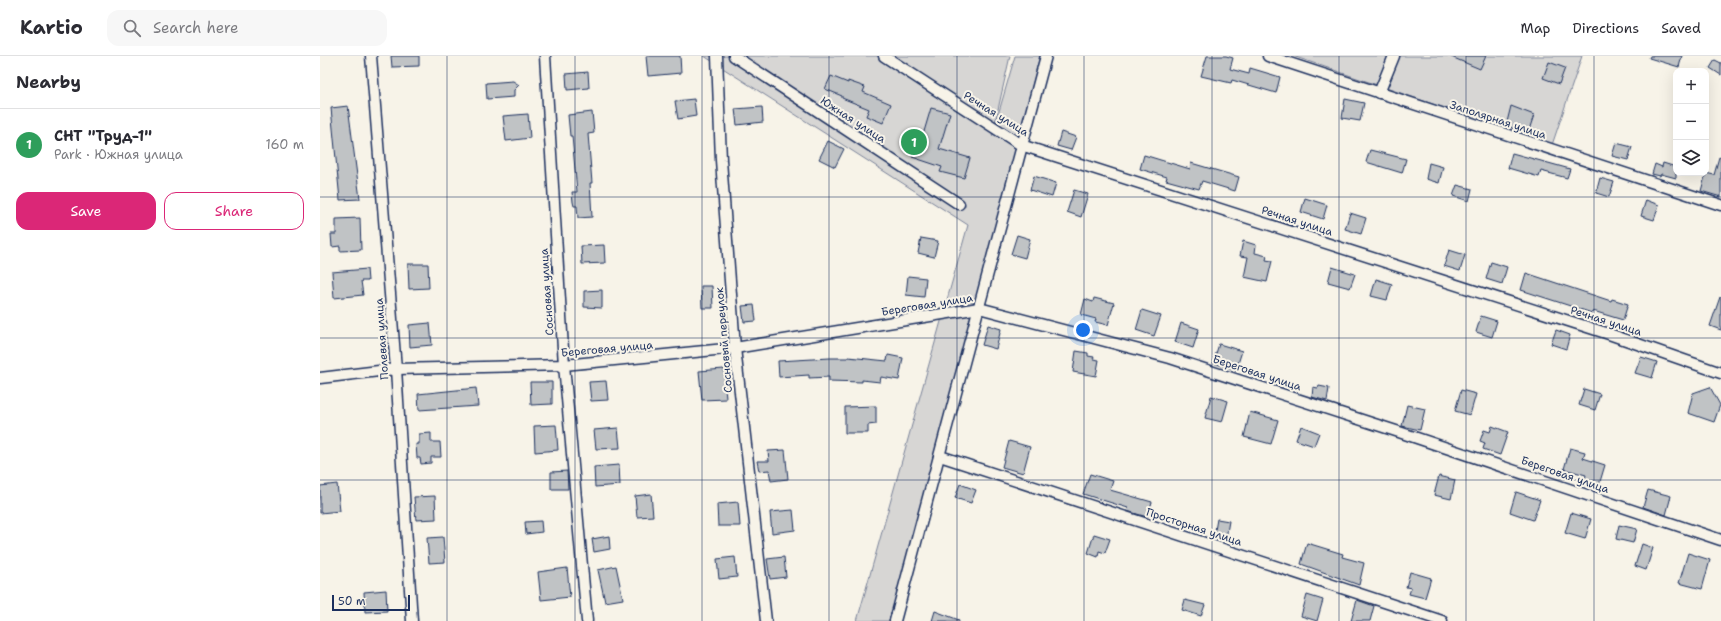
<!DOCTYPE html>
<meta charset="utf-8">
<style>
body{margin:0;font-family:"Shantell Sans",sans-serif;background:#f7f7f7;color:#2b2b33}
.controls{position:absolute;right:12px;top:12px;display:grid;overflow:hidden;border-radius:8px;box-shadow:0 4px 16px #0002}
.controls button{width:36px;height:36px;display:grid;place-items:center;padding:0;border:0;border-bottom:1px solid #e1e1e2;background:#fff;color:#2b2b33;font:20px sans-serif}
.scale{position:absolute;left:12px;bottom:10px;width:78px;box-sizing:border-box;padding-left:4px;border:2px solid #1b2f5e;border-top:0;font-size:11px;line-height:14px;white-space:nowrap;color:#1b2f5e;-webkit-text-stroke:3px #f7f3e8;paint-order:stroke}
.you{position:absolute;left:763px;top:274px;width:14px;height:14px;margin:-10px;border:3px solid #fff;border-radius:50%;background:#1a73e8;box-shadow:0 0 0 6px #1a73e833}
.badge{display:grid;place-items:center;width:26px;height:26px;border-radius:50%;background:#db2777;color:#fff;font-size:13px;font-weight:700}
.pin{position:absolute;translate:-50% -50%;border:2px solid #fff;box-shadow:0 1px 4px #0006}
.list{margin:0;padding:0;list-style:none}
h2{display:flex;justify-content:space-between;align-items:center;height:52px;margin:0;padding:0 16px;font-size:17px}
h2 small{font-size:13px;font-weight:400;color:#7c7c81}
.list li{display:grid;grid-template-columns:26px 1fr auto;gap:12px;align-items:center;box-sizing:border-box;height:72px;padding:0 16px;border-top:1px solid #e1e1e2}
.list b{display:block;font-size:15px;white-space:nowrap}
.list p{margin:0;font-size:13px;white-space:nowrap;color:#7c7c81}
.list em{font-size:13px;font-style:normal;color:#7c7c81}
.actions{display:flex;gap:8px;padding:12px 16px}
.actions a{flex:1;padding:9px 0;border:1px solid #db2777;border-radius:12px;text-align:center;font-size:14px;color:#db2777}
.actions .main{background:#db2777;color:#fff}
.icon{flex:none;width:22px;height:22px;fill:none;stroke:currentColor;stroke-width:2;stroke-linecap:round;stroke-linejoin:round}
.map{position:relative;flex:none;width:1401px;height:565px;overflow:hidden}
header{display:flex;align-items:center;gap:24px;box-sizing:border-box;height:56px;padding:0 20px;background:#fff;border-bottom:1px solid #e1e1e2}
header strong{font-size:19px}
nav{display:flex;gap:22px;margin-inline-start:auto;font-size:14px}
.search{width:280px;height:36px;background:#f7f7f7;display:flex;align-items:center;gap:10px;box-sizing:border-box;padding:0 14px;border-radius:12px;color:#7c7c81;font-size:15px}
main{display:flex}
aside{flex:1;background:#fff}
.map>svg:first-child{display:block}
</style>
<header>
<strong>Kartio</strong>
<div class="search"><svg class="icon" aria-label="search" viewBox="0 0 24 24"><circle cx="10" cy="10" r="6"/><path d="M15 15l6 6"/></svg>Search here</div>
<nav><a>Map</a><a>Directions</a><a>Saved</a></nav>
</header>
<main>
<aside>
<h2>Nearby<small></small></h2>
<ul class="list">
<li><span class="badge" style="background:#2e9e5b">1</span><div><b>СНТ &quot;Труд-1&quot;</b><p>Park · Южная улица</p></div><em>160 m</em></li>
</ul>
<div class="actions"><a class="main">Save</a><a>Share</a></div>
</aside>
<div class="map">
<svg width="1401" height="565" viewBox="0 0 1401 565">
<rect width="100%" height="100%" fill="#f7f3e8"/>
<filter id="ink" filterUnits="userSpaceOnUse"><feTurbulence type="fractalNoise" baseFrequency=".025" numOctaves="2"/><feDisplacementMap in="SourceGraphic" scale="8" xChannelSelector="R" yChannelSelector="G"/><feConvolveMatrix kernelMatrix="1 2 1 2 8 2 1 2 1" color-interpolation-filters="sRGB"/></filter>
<g filter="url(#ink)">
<!-- green -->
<g fill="#d7d6d4" stroke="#798299">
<path d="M 384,0 L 690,0 L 672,80 L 695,0 L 720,0 L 573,565 L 537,565 L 648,169 Z"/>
<path d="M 973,0 L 1262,0 L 1232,89 Z"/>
</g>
<!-- building -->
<g fill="#c0c3c5" stroke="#1b2f5e">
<path d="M 71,0 L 99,0 L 99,10 L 72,11 Z"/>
<path d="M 326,0 L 360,0 L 361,17 L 328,20 Z"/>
<path d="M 887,0 L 906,0 L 913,2 L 910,13 L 929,18 L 930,12 L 960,21 L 956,37 L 912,24 L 911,27 L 881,20 Z"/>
<path d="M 1129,0 L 1166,0 L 1160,13 Z"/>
<path d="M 1330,0 L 1362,0 L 1359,11 L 1329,2 Z"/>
<path d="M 1395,4 L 1401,7 L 1401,19 L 1390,12 Z"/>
<path d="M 1229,6 L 1245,12 L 1239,28 L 1223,22 Z"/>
<path d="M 268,16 L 269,32 L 247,34 L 246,18 Z"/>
<path d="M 511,20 L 528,27 L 528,25 L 545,31 L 543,36 L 571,48 L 563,67 L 546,60 L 549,53 L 522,42 L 522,40 L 505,33 Z"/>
<path d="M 193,25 L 199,29 L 194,34 L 194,41 L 167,43 L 166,27 Z"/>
<path d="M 374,43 L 376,60 L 358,63 L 355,45 Z"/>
<path d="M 1025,43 L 1044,47 L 1040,65 L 1022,62 Z"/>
<path d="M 28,50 L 40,143 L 20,144 L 11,52 Z"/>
<path d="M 1191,50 L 1214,59 L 1208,77 L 1186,70 Z"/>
<path d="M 442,51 L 443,66 L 417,69 L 415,53 Z"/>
<path d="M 611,52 L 630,57 L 619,93 L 650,102 L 644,122 L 620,116 L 622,111 L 592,101 L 600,78 L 603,79 Z"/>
<path d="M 272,56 L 274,77 L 268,78 L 272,127 L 270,127 L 272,161 L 258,162 L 257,150 L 254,150 L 253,146 L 252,136 L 257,136 L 252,80 L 250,80 L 248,59 Z"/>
<path d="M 208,58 L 210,82 L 186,85 L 183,60 Z"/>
<path d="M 741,76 L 756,81 L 751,94 L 737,90 Z"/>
<path d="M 508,85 L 524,93 L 515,111 L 499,103 Z"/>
<path d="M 1296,87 L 1312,91 L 1308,104 L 1292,100 Z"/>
<path d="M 1050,94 L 1086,103 L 1082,117 L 1046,106 Z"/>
<path d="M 1192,97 L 1250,113 L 1247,122 L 1221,115 L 1219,121 L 1188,112 Z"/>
<path d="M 824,99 L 870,113 L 871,107 L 919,121 L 915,135 L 882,125 L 879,133 L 846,124 L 847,121 L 820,113 Z"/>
<path d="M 1399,101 L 1401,102 L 1401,141 L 1381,135 L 1386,117 L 1394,119 Z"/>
<path d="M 1109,107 L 1123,111 L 1119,127 L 1106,123 Z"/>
<path d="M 1343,107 L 1356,111 L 1356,122 L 1341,118 L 1340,120 L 1332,118 L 1335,108 L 1342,111 Z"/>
<path d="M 714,120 L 736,127 L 732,141 L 710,134 Z"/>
<path d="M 1280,122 L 1294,126 L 1289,141 L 1276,137 Z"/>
<path d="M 1137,129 L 1152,133 L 1149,145 L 1133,140 Z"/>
<path d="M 754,134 L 768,138 L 761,161 L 747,156 Z"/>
<path d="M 985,142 L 1007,149 L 1003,163 L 981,156 Z"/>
<path d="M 1326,144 L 1339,149 L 1334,164 L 1321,160 Z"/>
<path d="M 1030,157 L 1046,162 L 1041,178 L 1025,173 Z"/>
<path d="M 40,162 L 41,194 L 20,195 L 20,190 L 12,191 L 11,178 L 16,178 L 16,163 Z"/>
<path d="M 697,179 L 710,183 L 705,202 L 691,198 Z"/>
<path d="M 601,182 L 618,185 L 614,201 L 598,197 Z"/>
<path d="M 923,185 L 936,189 L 935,197 L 947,200 L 946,204 L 952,205 L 947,226 L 924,221 L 928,201 L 920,200 Z"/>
<path d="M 284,189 L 285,207 L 262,208 L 261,190 Z"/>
<path d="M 1129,194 L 1145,199 L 1140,215 L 1124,210 Z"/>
<path d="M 1171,206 L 1187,211 L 1182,228 L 1166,223 Z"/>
<path d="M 88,208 L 108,208 L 109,232 L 89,233 Z"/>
<path d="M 1012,211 L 1035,218 L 1030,232 L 1008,226 Z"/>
<path d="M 47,213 L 48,225 L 41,225 L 43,239 L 14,242 L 12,216 Z"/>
<path d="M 1206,217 L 1291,245 L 1292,243 L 1308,248 L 1303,264 L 1273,255 L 1272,257 L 1201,234 Z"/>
<path d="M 588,220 L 606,222 L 604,241 L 586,239 Z"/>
<path d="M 1056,223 L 1072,228 L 1067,244 L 1051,240 Z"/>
<path d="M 381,230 L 392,230 L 393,252 L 382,252 Z"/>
<path d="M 282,234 L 282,252 L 264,251 L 264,235 Z"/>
<path d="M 1400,241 L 1401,242 L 1401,274 L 1390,270 Z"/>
<path d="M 774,242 L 794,247 L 788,269 L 775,266 L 776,263 L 761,259 L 765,243 L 773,246 Z"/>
<path d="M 434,249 L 436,265 L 424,266 L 422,250 Z"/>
<path d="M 822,254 L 841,260 L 834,280 L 816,274 Z"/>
<path d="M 1161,260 L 1177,265 L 1172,281 L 1156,276 Z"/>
<path d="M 110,267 L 112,289 L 90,291 L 89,269 Z"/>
<path d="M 861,267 L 879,273 L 873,292 L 855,286 Z"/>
<path d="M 668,269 L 681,273 L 676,293 L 662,289 Z"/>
<path d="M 1236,274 L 1250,279 L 1246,293 L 1231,288 Z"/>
<path d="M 899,288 L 922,295 L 916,314 L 893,307 Z"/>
<path d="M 756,295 L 768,297 L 768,300 L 774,301 L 773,303 L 779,304 L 776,320 L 753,316 Z"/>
<path d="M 568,299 L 583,302 L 579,324 L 561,321 L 560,326 L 542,324 L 542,326 L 509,325 L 509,321 L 489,322 L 489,319 L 459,321 L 458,305 L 510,302 L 528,302 L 528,301 L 567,305 Z"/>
<path d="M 1321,301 L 1337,306 L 1332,322 L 1315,317 Z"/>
<path d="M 404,313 L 406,343 L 382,344 L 379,315 Z"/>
<path d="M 286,325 L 288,344 L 271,345 L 269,326 Z"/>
<path d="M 210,326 L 232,326 L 232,348 L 211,349 Z"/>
<path d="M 999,330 L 1009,332 L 1007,345 L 992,341 L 993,331 L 998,332 Z"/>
<path d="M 1390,331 L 1400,349 L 1394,366 L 1368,357 L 1373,337 Z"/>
<path d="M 156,332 L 158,350 L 99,354 L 98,338 Z"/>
<path d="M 1264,333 L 1280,338 L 1275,354 L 1259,349 Z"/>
<path d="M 1141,334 L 1156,338 L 1150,359 L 1135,355 Z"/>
<path d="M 891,340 L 908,345 L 902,366 L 885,362 Z"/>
<path d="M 1087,349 L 1105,353 L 1100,374 L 1082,370 Z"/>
<path d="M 556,350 L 556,368 L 548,369 L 548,377 L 525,377 L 525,351 Z"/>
<path d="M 930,356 L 958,364 L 951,388 L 924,381 Z"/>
<path d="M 236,369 L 238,394 L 215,396 L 214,370 Z"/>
<path d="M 981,370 L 999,377 L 994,390 L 976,384 Z"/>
<path d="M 1172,370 L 1188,376 L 1180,399 L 1163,393 L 1165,387 L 1160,385 L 1164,374 L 1170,376 Z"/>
<path d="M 298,372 L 300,392 L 276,393 L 274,374 Z"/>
<path d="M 111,377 L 111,386 L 120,386 L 121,401 L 111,401 L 111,407 L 101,408 L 100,402 L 97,402 L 96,388 L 99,388 L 99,378 Z"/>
<path d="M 689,385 L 710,391 L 703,417 L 682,411 Z"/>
<path d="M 1250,392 L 1265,396 L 1263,402 L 1285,409 L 1279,429 L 1264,425 L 1266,419 L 1244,413 Z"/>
<path d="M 465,394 L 468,423 L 451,425 L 449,414 L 439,415 L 437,405 L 449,405 L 448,395 Z"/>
<path d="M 299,409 L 300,429 L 275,431 L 274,411 Z"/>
<path d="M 247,415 L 248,433 L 231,433 L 231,416 Z"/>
<path d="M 770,418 L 793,425 L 790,434 L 832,446 L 827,461 L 807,455 L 808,452 L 763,438 Z"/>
<path d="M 1119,420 L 1135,424 L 1131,443 L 1114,439 Z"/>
<path d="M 17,428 L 20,455 L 0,457 L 0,430 Z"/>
<path d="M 640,428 L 656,434 L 651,447 L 635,442 Z"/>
<path d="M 1328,434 L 1351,440 L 1346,459 L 1323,451 Z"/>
<path d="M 1196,436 L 1220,444 L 1213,464 L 1190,456 Z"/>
<path d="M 331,438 L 333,460 L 317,461 L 315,440 Z"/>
<path d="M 115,440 L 116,463 L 96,464 L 94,441 Z"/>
<path d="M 418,446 L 420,470 L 398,470 L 397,448 Z"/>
<path d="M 473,454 L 475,474 L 452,477 L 450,456 Z"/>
<path d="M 1251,457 L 1271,463 L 1265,483 L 1245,477 Z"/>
<path d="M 897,463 L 909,465 L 906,482 L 894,480 Z"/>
<path d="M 221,465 L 222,476 L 206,478 L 205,466 Z"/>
<path d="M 1299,469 L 1317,473 L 1313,487 L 1296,483 Z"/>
<path d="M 774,478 L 790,483 L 785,497 L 779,495 L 778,501 L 768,497 Z"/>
<path d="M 289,480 L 290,493 L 274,496 L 272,483 Z"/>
<path d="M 123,481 L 125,506 L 109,507 L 107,482 Z"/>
<path d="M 987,487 L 1023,498 L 1022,501 L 1044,507 L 1039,529 L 981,508 Z"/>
<path d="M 1322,488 L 1333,492 L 1326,514 L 1315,510 Z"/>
<path d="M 1368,497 L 1390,504 L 1382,533 L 1359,527 Z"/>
<path d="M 415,501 L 417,521 L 399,523 L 397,503 Z"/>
<path d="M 464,501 L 466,521 L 450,523 L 447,503 Z"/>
<path d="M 296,510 L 303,543 L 285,546 L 278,514 Z"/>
<path d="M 247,512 L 250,541 L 221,544 L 218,516 Z"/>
<path d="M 1090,516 L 1111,522 L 1105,542 L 1089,538 L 1091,532 L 1086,531 Z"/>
<path d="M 66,534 L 67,555 L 45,556 L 44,536 Z"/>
<path d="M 987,539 L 1003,544 L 997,565 L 981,560 Z"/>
<path d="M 865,544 L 885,549 L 881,560 L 862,554 Z"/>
<path d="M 1037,544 L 1054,550 L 1050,565 L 1031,565 Z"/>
<path d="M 615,555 L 639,564 L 639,565 L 612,565 Z"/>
</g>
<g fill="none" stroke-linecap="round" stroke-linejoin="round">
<!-- minor casing -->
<g stroke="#1b2f5e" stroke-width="13">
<g id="minor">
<path d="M 51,0 L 76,313 L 92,565"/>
<path d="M 225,0 L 244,309 L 267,565"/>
<path d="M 397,0 L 401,104 L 415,292 L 446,565"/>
<path d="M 414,0 L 639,148"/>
<path d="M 564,0 L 701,89 L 1289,278 L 1401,317"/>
<path d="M 948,0 L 1401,149"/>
<path d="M 1059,37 L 1074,0"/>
<path d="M 0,322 L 76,313 L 244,309 L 415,292 L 659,252 L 850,302 L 1076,375 L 1401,484"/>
<path d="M 620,400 L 1122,565"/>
<path d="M 575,565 L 726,0"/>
</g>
</g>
<!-- minor -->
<use href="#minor" stroke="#f7f3e8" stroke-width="10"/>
</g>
</g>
<!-- grid -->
<path fill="none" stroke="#1b2f5e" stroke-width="1" stroke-opacity="0.55" d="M 127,0 L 127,565M 255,0 L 255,565M 382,0 L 382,565M 509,0 L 509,565M 637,0 L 637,565M 764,0 L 764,565M 892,0 L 892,565M 1019,0 L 1019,565M 1146,0 L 1146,565M 1274,0 L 1274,565M 0,141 L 1401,141M 0,282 L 1401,282M 0,424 L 1401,424"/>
<g text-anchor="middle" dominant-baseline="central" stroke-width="4" stroke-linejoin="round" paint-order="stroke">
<!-- street labels -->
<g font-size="11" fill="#1b2f5e" stroke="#f7f3e8">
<text transform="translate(676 58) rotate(32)">Речная улица</text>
<text transform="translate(533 64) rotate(33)">Южная улица</text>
<text transform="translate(1178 64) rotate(18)">Заполярная улица</text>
<text transform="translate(977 165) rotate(18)">Речная улица</text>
<text transform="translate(227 236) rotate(-94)">Сосновая улица</text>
<text transform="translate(607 249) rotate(-9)">Береговая улица</text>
<text transform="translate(1286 265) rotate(18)">Речная улица</text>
<text transform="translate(62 283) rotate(-94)">Полевая улица</text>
<text transform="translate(404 284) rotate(-95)">Сосновый переулок</text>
<text transform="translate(287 293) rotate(-5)">Береговая улица</text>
<text transform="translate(937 317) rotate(18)">Береговая улица</text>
<text transform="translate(1245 419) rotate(19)">Береговая улица</text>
<text transform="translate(874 471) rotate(18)">Просторная улица</text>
</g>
</g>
</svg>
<div class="controls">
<button>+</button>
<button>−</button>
<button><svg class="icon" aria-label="layers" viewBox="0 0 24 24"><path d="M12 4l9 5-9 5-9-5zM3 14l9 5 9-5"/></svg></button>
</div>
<div class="scale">50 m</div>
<div class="you"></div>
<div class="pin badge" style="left:594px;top:86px;background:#2e9e5b">1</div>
</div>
</main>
